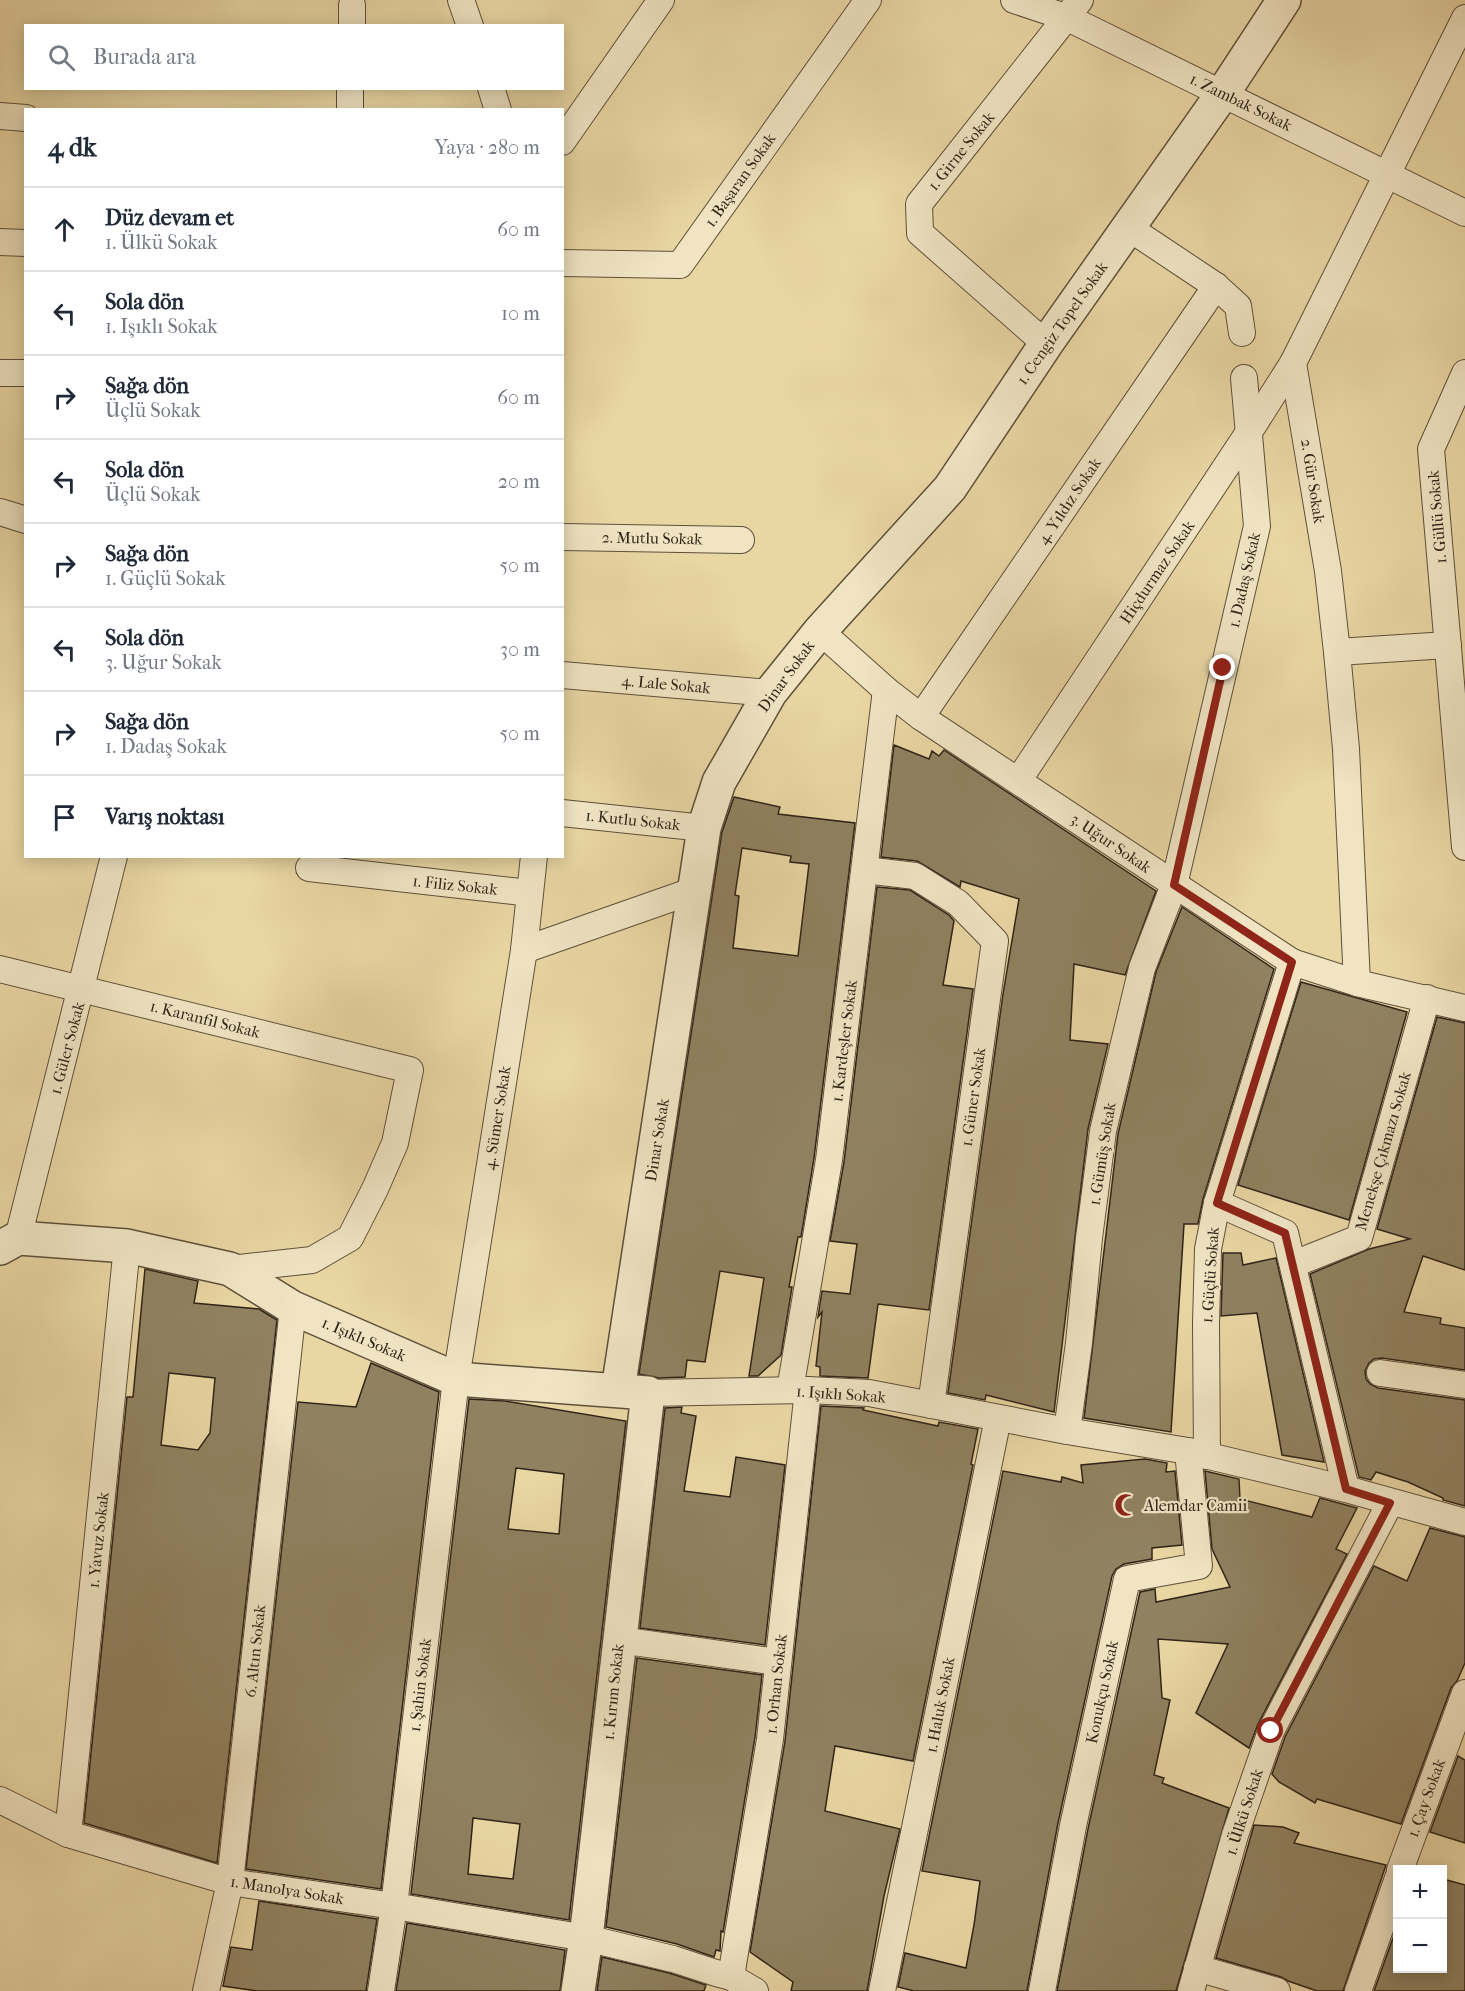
<!DOCTYPE html>
<html lang="tr">
<meta charset="utf-8">
<style>
body{margin:0;font-family:"IM FELL French Canon",serif;background:#f6f6f7;color:#1f2937}
.controls{position:absolute;right:18px;bottom:18px;display:grid;overflow:hidden;border-radius:0px;box-shadow:0 3px 15px #0003}
.controls button{width:54px;height:54px;display:grid;place-items:center;padding:0;border:0;border-bottom:2px solid #e0e1e3;background:#fff;color:#1f2937;font:30px sans-serif}
.stop{position:absolute;width:18px;height:18px;margin:-14px;border:4px solid #8f2418;border-radius:50%;background:#fff}
.stop.end{background:#8f2418;border-color:#fff;box-shadow:0 2px 6px #0008}
.list{margin:0;padding:0;list-style:none}
h2{display:flex;justify-content:space-between;align-items:center;height:78px;margin:0;padding:0 24px;font-size:26px}
h2 small{font-size:20px;font-weight:400;color:#747a83}
.list li{display:grid;grid-template-columns:39px 1fr auto;gap:18px;align-items:center;box-sizing:border-box;height:84px;padding:0 24px;border-top:2px solid #e0e1e3}
.list b{display:block;font-size:22px;white-space:nowrap}
.list p{margin:0;font-size:20px;white-space:nowrap;color:#747a83}
.list em{font-size:20px;font-style:normal;color:#747a83}
.icon{flex:none;width:33px;height:33px;fill:none;stroke:currentColor;stroke-width:2;stroke-linecap:round;stroke-linejoin:round}
.map{position:relative;flex:none;width:1465px;height:1991px;overflow:hidden}
.search{position:absolute;background:#fff;box-shadow:0 3px 15px #0003;left:24px;top:24px;width:540px;height:66px;display:flex;align-items:center;gap:15px;box-sizing:border-box;padding:0 21px;border-radius:0px;color:#747a83;font-size:22px}
.panel{position:absolute;background:#fff;box-shadow:0 3px 15px #0003;left:24px;top:108px;width:540px;height:750px;border-radius:0px}
.map>svg:first-child{display:block}
</style>
<div class="map">
<svg width="1465" height="1991" viewBox="0 0 1465 1991">
<rect width="100%" height="100%" fill="#e8d6a3"/>
<filter id="stains"><feTurbulence type="fractalNoise" baseFrequency=".00333" numOctaves="4"/><feColorMatrix values="0 0 0 0 .2 0 0 0 0 .09 0 0 0 0 .02 0 0 0 .5 -.17"/></filter>
<radialGradient id="worn" r=".72"><stop offset=".6" stop-color="#630" stop-opacity="0"/><stop offset="1" stop-color="#630" stop-opacity=".3"/></radialGradient>
<!-- building -->
<g fill="#908160" stroke="#302417" stroke-width="1.5" fill-rule="evenodd">
<path d="M 894,745 L 929,759 L 932,751 L 939,756 L 944,750 L 1156,891 L 1125,975 L 1074,964 L 1070,1040 L 1108,1044 L 1088,1129 L 1054,1412 L 986,1395 L 985,1400 L 948,1393 L 1003,994 L 1019,899 L 961,881 L 960,887 L 917,861 L 881,857 Z"/>
<path d="M 734,797 L 780,807 L 778,814 L 855,823 L 814,1158 L 801,1237 L 798,1237 L 789,1287 L 792,1287 L 781,1355 L 758,1376 L 749,1376 L 764,1278 L 720,1271 L 705,1362 L 687,1360 L 685,1377 L 659,1378 L 639,1374 L 722,832 ZM 742,848 L 791,856 L 790,862 L 809,864 L 798,956 L 733,948 L 739,896 L 735,895 Z"/>
<path d="M 877,887 L 910,890 L 949,915 L 954,921 L 943,985 L 973,989 L 929,1310 L 878,1304 L 868,1378 L 820,1376 L 820,1367 L 816,1366 L 822,1312 L 818,1317 L 822,1291 L 850,1294 L 857,1244 L 830,1241 L 844,1162 Z"/>
<path d="M 1182,907 L 1274,969 L 1203,1199 L 1198,1224 L 1184,1224 L 1171,1432 L 1084,1418 L 1118,1134 L 1156,972 Z"/>
<path d="M 1301,982 L 1407,1012 L 1349,1220 L 1238,1185 Z"/>
<path d="M 1437,1017 L 1465,1023 L 1465,1270 L 1423,1256 L 1404,1312 L 1441,1318 L 1440,1324 L 1465,1328 L 1465,1370 L 1382,1358 L 1374,1359 L 1369,1363 L 1365,1371 L 1366,1379 L 1370,1384 L 1378,1388 L 1465,1400 L 1465,1506 L 1443,1500 L 1443,1498 L 1408,1482 L 1376,1472 L 1371,1480 L 1359,1477 L 1310,1274 L 1369,1249 L 1410,1239 L 1377,1229 Z"/>
<path d="M 1223,1253 L 1241,1253 L 1243,1265 L 1276,1258 L 1324,1462 L 1282,1455 L 1257,1313 L 1221,1316 Z"/>
<path d="M 145,1269 L 198,1281 L 194,1303 L 259,1309 L 277,1320 L 217,1863 L 84,1823 L 127,1397 L 133,1397 ZM 169,1373 L 215,1378 L 210,1433 L 198,1450 L 161,1445 Z"/>
<path d="M 371,1363 L 439,1392 L 381,1889 L 246,1869 L 298,1402 L 356,1407 Z"/>
<path d="M 469,1399 L 505,1401 L 626,1421 L 569,1920 L 411,1894 ZM 516,1468 L 564,1474 L 559,1534 L 508,1529 ZM 473,1818 L 520,1824 L 513,1879 L 468,1874 Z"/>
<path d="M 821,1406 L 864,1408 L 863,1410 L 938,1426 L 939,1422 L 978,1429 L 971,1464 L 973,1465 L 913,1761 L 835,1746 L 825,1811 L 900,1829 L 884,1896 L 867,1991 L 791,1991 L 793,1982 L 750,1952 L 785,1741 Z"/>
<path d="M 682,1407 L 681,1413 L 696,1416 L 684,1491 L 730,1497 L 736,1457 L 785,1465 L 765,1645 L 640,1628 L 665,1408 Z"/>
<path d="M 1145,1459 L 1167,1463 L 1166,1472 L 1175,1471 L 1182,1545 L 1152,1548 L 1152,1559 L 1124,1564 L 1116,1569 L 1112,1576 L 1058,1823 L 1027,1991 L 914,1991 L 898,1987 L 905,1953 L 966,1968 L 974,1925 L 980,1881 L 922,1871 L 1003,1471 L 1061,1482 L 1062,1477 L 1083,1483 L 1081,1465 Z"/>
<path d="M 1205,1471 L 1239,1479 L 1240,1499 L 1312,1517 L 1320,1498 L 1357,1508 L 1336,1549 L 1347,1554 L 1258,1724 L 1249,1748 L 1196,1713 L 1228,1644 L 1158,1639 L 1162,1698 L 1170,1700 L 1154,1775 L 1164,1778 L 1162,1783 L 1229,1808 L 1176,1991 L 1057,1991 L 1088,1829 L 1140,1592 L 1155,1589 L 1156,1602 L 1230,1587 L 1212,1549 Z"/>
<path d="M 1430,1528 L 1465,1537 L 1465,1663 L 1457,1681 L 1451,1688 L 1401,1824 L 1317,1799 L 1315,1803 L 1279,1782 L 1272,1774 L 1285,1737 L 1374,1566 L 1407,1581 Z"/>
<path d="M 637,1658 L 762,1675 L 755,1737 L 723,1932 L 721,1931 L 720,1951 L 716,1950 L 714,1957 L 677,1944 L 606,1927 Z"/>
<path d="M 1458,1756 L 1465,1760 L 1465,1843 L 1430,1832 Z"/>
<path d="M 1254,1825 L 1283,1827 L 1299,1833 L 1294,1843 L 1386,1865 L 1343,1991 L 1317,1991 L 1288,1981 L 1281,1977 L 1216,1958 Z"/>
<path d="M 1443,1879 L 1465,1885 L 1465,1991 L 1374,1991 L 1398,1924 L 1398,1968 L 1443,1968 Z"/>
<path d="M 259,1901 L 377,1919 L 366,1991 L 257,1991 L 223,1986 L 231,1947 L 252,1950 Z"/>
<path d="M 407,1923 L 565,1950 L 560,1991 L 396,1991 Z"/>
<path d="M 602,1957 L 669,1973 L 706,1985 L 704,1991 L 597,1991 Z"/>
</g>
<g fill="none" stroke-linecap="round" stroke-linejoin="round">
<!-- minor casing -->
<g stroke="#5e503a" stroke-width="28">
<g id="minor">
<path d="M 461,0 L 470,26"/>
<path d="M 1014,0 L 1068,18 L 1465,213"/>
<path d="M 352,26 L 352,5"/>
<path d="M 491,88 L 498,110"/>
<path d="M 350,110 L 350,88"/>
<path d="M 0,116 L 26,118"/>
<path d="M 562,142 L 661,0"/>
<path d="M 1129,228 L 1216,286 L 1238,306 L 1242,333"/>
<path d="M 0,242 L 26,243"/>
<path d="M 562,263 L 680,265 L 868,0"/>
<path d="M 1046,344 L 920,233 L 919,204 L 1080,0"/>
<path d="M 0,373 L 26,373"/>
<path d="M 1465,373 L 1431,449 L 1465,847"/>
<path d="M 0,512 L 26,520"/>
<path d="M 562,537 L 741,540"/>
<path d="M 820,631 L 886,690 L 921,717 L 1292,962 L 1357,983 L 1465,1008"/>
<path d="M 1337,652 L 1448,645"/>
<path d="M 562,675 L 770,693"/>
<path d="M 921,717 L 1216,286"/>
<path d="M 1018,781 L 1249,432 L 1293,363"/>
<path d="M 562,813 L 704,828"/>
<path d="M 309,868 L 530,893"/>
<path d="M 865,870 L 915,876 L 958,903 L 995,941 L 931,1405"/>
<path d="M 524,950 L 695,890"/>
<path d="M 0,969 L 410,1070 L 395,1143 L 375,1189 L 350,1238 L 312,1260 L 230,1269"/>
<path d="M 1357,983 L 1346,749 L 1337,652 L 1328,571 L 1293,363 L 1465,18"/>
<path d="M 1217,1203 L 1285,1233 L 1346,1489"/>
<path d="M 18,1238 L 114,856"/>
<path d="M 1294,1264 L 1359,1238 L 1427,998"/>
<path d="M 1380,1373 L 1465,1385"/>
<path d="M 790,1390 L 829,1160 L 886,690"/>
<path d="M 648,1393 L 808,1390 L 869,1393 L 1067,1431 L 1188,1451 L 1346,1489 L 1465,1522"/>
<path d="M 1067,1431 L 1079,1343 L 1089,1238 L 1103,1131 L 1142,968 L 1174,885 L 1257,526 L 1244,378"/>
<path d="M 1207,1456 L 1206,1324 L 1208,1249 L 1217,1203 L 1292,962"/>
<path d="M 619,1640 L 778,1662"/>
<path d="M 0,1800 L 68,1834 L 230,1882 L 394,1906 L 586,1938 L 673,1959 L 716,1973 L 731,1977 L 755,1991"/>
<path d="M 68,1834 L 127,1246"/>
<path d="M 1400,1870 L 1465,1693"/>
<path d="M 1197,1968 L 1277,1991"/>
<path d="M 731,1977 L 770,1739 L 808,1390"/>
<path d="M 206,1991 L 230,1882 L 293,1308"/>
<path d="M 381,1991 L 394,1906 L 456,1379 L 524,950 L 534,856"/>
<path d="M 882,1991 L 998,1418"/>
<path d="M 1042,1991 L 1073,1826 L 1127,1579 L 1199,1566 L 1188,1451"/>
<path d="M 1191,1991 L 1235,1835 L 1271,1731 L 1390,1503"/>
<path d="M 1358,1991 L 1398,1878"/>
</g>
</g>
<!-- tertiary casing -->
<g stroke="#5e503a" stroke-width="36">
<g id="tertiary">
<path d="M 0,1248 L 18,1238 L 127,1246 L 230,1269 L 293,1308 L 456,1379 L 648,1393 L 586,1938 L 578,1991"/>
<path d="M 618,1390 L 704,828 L 719,782 L 770,693 L 820,631 L 950,488 L 1046,344 L 1223,93 L 1284,0"/>
</g>
</g>
<!-- minor -->
<use href="#minor" stroke="#f0e4c3" stroke-width="26"/>
<!-- tertiary -->
<use href="#tertiary" stroke="#f0e4c3" stroke-width="33"/>
</g>
<g fill="none" stroke-linecap="round" stroke-linejoin="round">
<!-- route -->
<path stroke="#8f2418" stroke-width="8" d="M 1223,668 L 1174,885 L 1292,962 L 1217,1203 L 1285,1233 L 1346,1489 L 1390,1503 L 1271,1731"/>
</g>
<!-- icons -->
<defs>
<g id="mosque-bare" transform="scale(1.8)"><path d="M3.5-4.9A6 6 0 1 0 3.5 4.9A5 5 0 1 1 3.5-4.9Z" fill="#8f2418" stroke="#f0e4c3" stroke-width="2.5" paint-order="stroke"/></g>
</defs>
<g fill-rule="evenodd">
<use href="#mosque-bare" x="1126" y="1505"/>
</g>
<g text-anchor="middle" dominant-baseline="central" stroke-width="4.5" stroke-linejoin="round" paint-order="stroke">
<!-- street labels -->
<g font-size="16" fill="#302417" stroke="#f0e4c3">
<text transform="translate(1241 102) rotate(26)">1. Zambak Sokak</text>
<text transform="translate(961 151) rotate(-51)">1. Girne Sokak</text>
<text transform="translate(740 180) rotate(-55)">1. Başaran Sokak</text>
<text transform="translate(1062 323) rotate(-55)">1. Cengiz Topel Sokak</text>
<text transform="translate(1313 481) rotate(81)">2. Gür Sokak</text>
<text transform="translate(1069 501) rotate(-56)">4. Yıldız Sokak</text>
<text transform="translate(1437 517) rotate(-95)">1. Güllü Sokak</text>
<text transform="translate(652 538) rotate(1)">2. Mutlu Sokak</text>
<text transform="translate(1157 572) rotate(-56)">Hiçdurmaz Sokak</text>
<text transform="translate(1244 580) rotate(-77)">1. Dadaş Sokak</text>
<text transform="translate(786 676) rotate(-54)">Dinar Sokak</text>
<text transform="translate(666 684) rotate(5)">4. Lale Sokak</text>
<text transform="translate(633 820) rotate(6)">1. Kutlu Sokak</text>
<text transform="translate(1111 843) rotate(34)">3. Uğur Sokak</text>
<text transform="translate(455 885) rotate(6)">1. Filiz Sokak</text>
<text transform="translate(205 1019) rotate(14)">1. Karanfil Sokak</text>
<text transform="translate(844 1041) rotate(-83)">1. Kardeşler Sokak</text>
<text transform="translate(67 1048) rotate(-75)">1. Güler Sokak</text>
<text transform="translate(973 1097) rotate(-82)">1. Güner Sokak</text>
<text transform="translate(497 1118) rotate(-81)">4. Sümer Sokak</text>
<text transform="translate(657 1140) rotate(-81)">Dinar Sokak</text>
<text transform="translate(1383 1151) rotate(-74)">Menekşe Çıkmazı Sokak</text>
<text transform="translate(1102 1154) rotate(-81)">1. Gümüş Sokak</text>
<text transform="translate(1210 1275) rotate(-86)">1. Güçlü Sokak</text>
<text transform="translate(364 1339) rotate(23)">1. Işıklı Sokak</text>
<text transform="translate(841 1394) rotate(4)">1. Işıklı Sokak</text>
<text transform="translate(98 1540) rotate(-84)">1. Yavuz Sokak</text>
<text transform="translate(255 1651) rotate(-84)">6. Altın Sokak</text>
<text transform="translate(776 1684) rotate(-84)">1. Orhan Sokak</text>
<text transform="translate(420 1685) rotate(-83)">1. Şahin Sokak</text>
<text transform="translate(613 1692) rotate(-84)">1. Kırım Sokak</text>
<text transform="translate(1102 1692) rotate(-78)">Konukçu Sokak</text>
<text transform="translate(940 1705) rotate(-79)">1. Haluk Sokak</text>
<text transform="translate(1426 1798) rotate(-70)">1. Çay Sokak</text>
<text transform="translate(1244 1812) rotate(-72)">1. Ülkü Sokak</text>
<text transform="translate(287 1890) rotate(9)">1. Manolya Sokak</text>
</g>
<!-- poi labels -->
<g font-size="16" fill="#302417" stroke="#f0e4c3" text-anchor="start">
<text x="1144" y="1505">Alemdar Camii</text>
</g>
</g>
<rect width="100%" height="100%" filter="url(#stains)"/>
<rect width="100%" height="100%" fill="url(#worn)"/>
</svg>
<div class="controls">
<button>+</button>
<button>−</button>
</div>
<div class="stop" style="left:1271px;top:1731px"></div>
<div class="stop end" style="left:1223px;top:668px"></div>
<div class="search"><svg class="icon" aria-label="search" viewBox="0 0 24 24"><circle cx="10" cy="10" r="6"/><path d="M15 15l6 6"/></svg>Burada ara</div>
<section class="panel">
<h2>4 dk<small>Yaya · 280 m</small></h2>
<ul class="list">
<li><svg class="icon" aria-label="ahead" viewBox="0 0 24 24"><path d="M12 20V5M6 11l6-6 6 6"/></svg><div><b>Düz devam et</b><p>1. Ülkü Sokak</p></div><em>60 m</em></li>
<li><svg class="icon" aria-label="left" viewBox="0 0 24 24"><path d="M17 20v-9H6M10 6l-5 5 5 5"/></svg><div><b>Sola dön</b><p>1. Işıklı Sokak</p></div><em>10 m</em></li>
<li><svg class="icon" aria-label="right" viewBox="0 0 24 24"><path d="M7 20v-9h11M14 6l5 5-5 5"/></svg><div><b>Sağa dön</b><p>Üçlü Sokak</p></div><em>60 m</em></li>
<li><svg class="icon" aria-label="left" viewBox="0 0 24 24"><path d="M17 20v-9H6M10 6l-5 5 5 5"/></svg><div><b>Sola dön</b><p>Üçlü Sokak</p></div><em>20 m</em></li>
<li><svg class="icon" aria-label="right" viewBox="0 0 24 24"><path d="M7 20v-9h11M14 6l5 5-5 5"/></svg><div><b>Sağa dön</b><p>1. Güçlü Sokak</p></div><em>50 m</em></li>
<li><svg class="icon" aria-label="left" viewBox="0 0 24 24"><path d="M17 20v-9H6M10 6l-5 5 5 5"/></svg><div><b>Sola dön</b><p>3. Uğur Sokak</p></div><em>30 m</em></li>
<li><svg class="icon" aria-label="right" viewBox="0 0 24 24"><path d="M7 20v-9h11M14 6l5 5-5 5"/></svg><div><b>Sağa dön</b><p>1. Dadaş Sokak</p></div><em>50 m</em></li>
<li><svg class="icon" aria-label="arrive" viewBox="0 0 24 24"><path d="M6 21V4h12l-3 4 3 4H6"/></svg><div><b>Varış noktası</b></div></li>
</ul>
</section>
</div>
